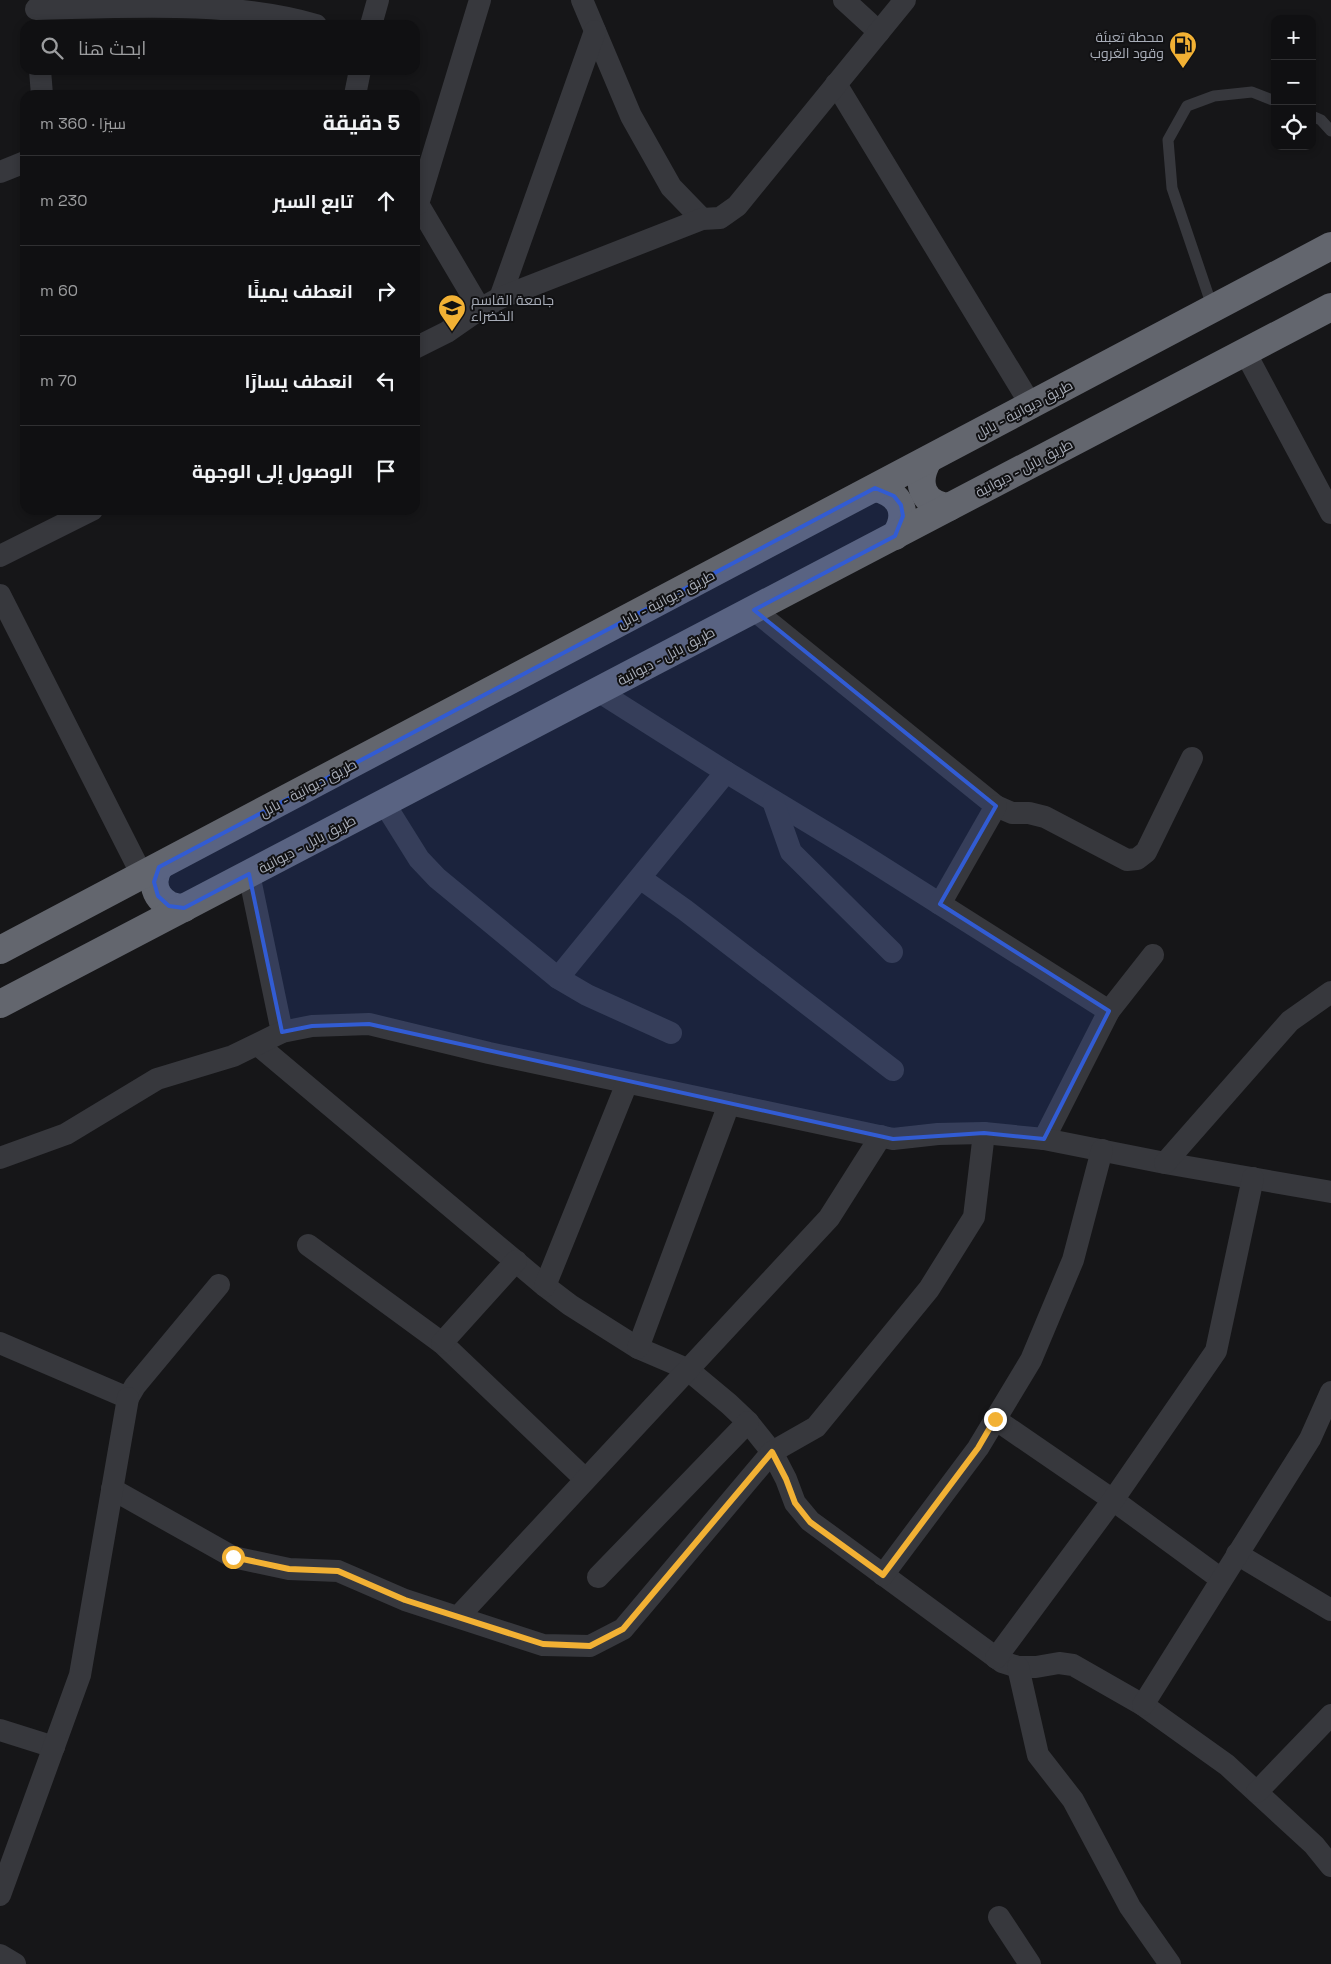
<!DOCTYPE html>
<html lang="ar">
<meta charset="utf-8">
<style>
body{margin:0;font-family:"Space Grotesk",Cairo,sans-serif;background:#1e1e20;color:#f1f3f6;direction:rtl}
.controls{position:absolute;right:15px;top:15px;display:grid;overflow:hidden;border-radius:10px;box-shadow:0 2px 8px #0003}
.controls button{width:45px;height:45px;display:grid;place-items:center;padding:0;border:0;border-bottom:1px solid #303032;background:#101012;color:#f1f3f6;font:25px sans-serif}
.stop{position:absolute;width:15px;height:15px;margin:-11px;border:4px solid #f2b134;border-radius:50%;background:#fff}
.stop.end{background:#f2b134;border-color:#fff;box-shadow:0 1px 5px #0008}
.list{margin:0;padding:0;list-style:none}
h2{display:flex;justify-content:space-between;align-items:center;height:65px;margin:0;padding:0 20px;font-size:21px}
h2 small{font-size:16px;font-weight:400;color:#9c9d9f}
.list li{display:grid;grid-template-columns:32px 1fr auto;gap:15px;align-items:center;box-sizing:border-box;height:90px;padding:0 20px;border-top:1px solid #303032}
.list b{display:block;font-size:19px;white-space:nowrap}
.list em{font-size:16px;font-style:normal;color:#9c9d9f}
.icon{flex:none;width:28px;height:28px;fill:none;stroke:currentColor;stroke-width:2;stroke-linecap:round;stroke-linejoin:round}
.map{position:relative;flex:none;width:1331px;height:1964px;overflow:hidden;direction:ltr}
.search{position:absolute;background:#101012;box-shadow:0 2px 8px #0003;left:20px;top:20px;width:400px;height:55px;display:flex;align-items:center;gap:12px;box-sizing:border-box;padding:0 18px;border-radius:15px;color:#9c9d9f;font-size:19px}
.panel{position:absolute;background:#101012;box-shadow:0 2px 8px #0003;left:20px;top:90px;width:400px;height:425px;border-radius:15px;direction:rtl}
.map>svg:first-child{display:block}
</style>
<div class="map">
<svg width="1331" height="1964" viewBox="0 0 1331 1964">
<rect width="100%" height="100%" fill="#161618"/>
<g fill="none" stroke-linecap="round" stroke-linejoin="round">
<!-- lane -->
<g stroke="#37383d" stroke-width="11">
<path d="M 1312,116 L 1321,120 L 1331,131"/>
<path d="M 1213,309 L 1172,188 L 1168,140 L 1187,106 L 1214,96 L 1252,92 L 1275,101"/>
</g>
<!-- street -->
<g stroke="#37383d" stroke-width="22">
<path d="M 582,0 L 631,116 L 671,187 L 702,219"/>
<path d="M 844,0 L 879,32"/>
<path d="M 36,9 C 126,7 230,0 316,25"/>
<path d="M 371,25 L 378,0"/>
<path d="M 40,70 L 42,95"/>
<path d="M 836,84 L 1031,405"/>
<path d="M 355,95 L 360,70"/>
<path d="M 0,172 L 25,162"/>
<path d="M 415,202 L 418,204 L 480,309"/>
<path d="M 418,204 L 480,0"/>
<path d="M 500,298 L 595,31"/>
<path d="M 415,348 L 447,332 L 480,309 L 500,298 L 702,219 L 720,218 L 737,206 L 905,0"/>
<path d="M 1245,352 L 1331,513"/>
<path d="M 0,556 L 92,510"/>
<path d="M 0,595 L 142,875"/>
<path d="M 754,610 L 996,806 L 1012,813 L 1029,813 L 1045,817 L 1127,860 L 1137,859 L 1146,852 L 1192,758"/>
<path d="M 598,691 L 726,772 L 858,852 L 1109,1011"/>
<path d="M 773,801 L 791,852 L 892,952"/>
<path d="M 384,803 L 419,859 L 437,878 L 558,978 L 587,995 L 671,1033"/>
<path d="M 249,874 L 282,1032"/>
<path d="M 640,878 L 685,910 L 893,1070"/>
<path d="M 940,904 L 996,806"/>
<path d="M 558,978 L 726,772"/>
<path d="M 258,1045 L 545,1286 L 570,1305 L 638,1348 L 687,1369 L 729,1404 L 748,1422 L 772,1452 L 786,1479 L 795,1503 L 810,1521 L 1002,1662 L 1018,1667 L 1036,1667 L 1059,1663 L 1073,1665 L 1143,1705 L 1227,1765 L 1314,1845 L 1331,1866"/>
<path d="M 1044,1139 L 1109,1011 L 1153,955"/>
<path d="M 0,1158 L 66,1134 L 157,1079 L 233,1056 L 282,1032 L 312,1026 L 369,1024 L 489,1053 L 893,1139 L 938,1134 L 984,1133 L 1044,1139 L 1165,1163 L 1331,1192"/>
<path d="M 1165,1163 L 1290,1021 L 1331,992"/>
<path d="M 308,1245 L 442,1343 L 585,1479"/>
<path d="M 545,1286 L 627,1083"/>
<path d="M 0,1343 L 128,1398 L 135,1386 L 219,1285"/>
<path d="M 442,1343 L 516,1261"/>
<path d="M 638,1348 L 729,1104"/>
<path d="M 995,1419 L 1113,1500 L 1221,1579"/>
<path d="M 112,1489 L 233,1557 L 289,1569 L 338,1571 L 405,1600 L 543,1645 L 590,1646 L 623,1629 L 772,1452 L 816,1427 L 929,1289 L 974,1217 L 984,1133"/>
<path d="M 1237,1554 L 1331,1610"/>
<path d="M 883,1575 L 978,1448 L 1031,1360 L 1073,1260 L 1102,1150"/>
<path d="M 598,1577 L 748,1422"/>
<path d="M 458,1617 L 829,1218 L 881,1136"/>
<path d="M 996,1658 L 1113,1500 L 1216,1351 L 1253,1178"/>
<path d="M 1018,1667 L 1038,1755 L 1073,1800 L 1130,1907 L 1170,1964"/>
<path d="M 1143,1705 L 1310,1439 L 1331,1392"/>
<path d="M 0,1730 L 54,1747"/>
<path d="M 1257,1792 L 1331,1715"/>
<path d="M 0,1895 L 80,1675 L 128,1398"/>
<path d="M 999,1917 L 1030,1964"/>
<path d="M 0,1955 L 15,1964"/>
</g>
<!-- highway -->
<g stroke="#63666e" stroke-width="28">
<path d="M 928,460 C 915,483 922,504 949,507"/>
<path d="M 875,488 C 901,493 910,514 895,536"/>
<path d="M 159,867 C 147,888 161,908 184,908"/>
<path d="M 0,950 L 1331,246"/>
<path d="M 0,1004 L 1331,307"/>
</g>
</g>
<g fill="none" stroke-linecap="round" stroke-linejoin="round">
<!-- route -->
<path stroke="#f2b134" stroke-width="6" d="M 233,1557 L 289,1569 L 338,1571 L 405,1600 L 543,1644 L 590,1646 L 623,1629 L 772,1452 L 786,1479 L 795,1503 L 810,1522 L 883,1575 L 978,1448 L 995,1419"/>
</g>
<!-- marked area -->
<path fill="#325cd3" fill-opacity="0.2" stroke="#325cd3" stroke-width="4" stroke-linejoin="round" d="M 875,488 L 894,496 L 901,505 L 903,516 L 895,536 L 754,610 L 996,806 L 940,904 L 1109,1011 L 1044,1139 L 984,1133 L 893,1139 L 369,1024 L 312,1026 L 282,1032 L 249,874 L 184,908 L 169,906 L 158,896 L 154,882 L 159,867 Z"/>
<!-- icons -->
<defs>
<g id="fuel-pin" transform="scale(1.4375)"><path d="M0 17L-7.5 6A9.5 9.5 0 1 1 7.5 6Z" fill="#f2b134" stroke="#111113"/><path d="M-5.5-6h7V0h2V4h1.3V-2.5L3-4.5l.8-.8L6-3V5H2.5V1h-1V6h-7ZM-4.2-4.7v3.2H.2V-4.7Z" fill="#111"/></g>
<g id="university-pin" transform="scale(1.4375)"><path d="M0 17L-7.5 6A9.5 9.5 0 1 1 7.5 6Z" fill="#f2b134" stroke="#111113"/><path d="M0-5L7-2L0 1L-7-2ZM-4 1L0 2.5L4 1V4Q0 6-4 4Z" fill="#111"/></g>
</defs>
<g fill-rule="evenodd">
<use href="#fuel-pin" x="1183" y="45"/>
<use href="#university-pin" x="452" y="308"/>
</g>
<g text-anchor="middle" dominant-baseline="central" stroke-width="4" stroke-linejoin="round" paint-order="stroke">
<!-- poi labels -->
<g font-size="14" fill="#a8adb8" stroke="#111113" text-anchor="end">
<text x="1164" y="37">محطة تعبئة<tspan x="1164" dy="16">وقود الغروب</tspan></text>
<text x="471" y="300" text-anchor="start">جامعة القاسم<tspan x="471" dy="16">الخضراء</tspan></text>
</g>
<!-- street labels -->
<g font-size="14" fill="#a8adb8" stroke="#111113">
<text transform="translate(1024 409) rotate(-28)">طريق ديوانية - بابل</text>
<text transform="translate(1024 468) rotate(-28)">طريق بابل - ديوانية</text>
<text transform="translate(666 599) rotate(-28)">طريق ديوانية - بابل</text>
<text transform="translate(666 656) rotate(-28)">طريق بابل - ديوانية</text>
<text transform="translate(308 788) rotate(-28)">طريق ديوانية - بابل</text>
<text transform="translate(307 844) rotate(-28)">طريق بابل - ديوانية</text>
</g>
</g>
</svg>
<div class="controls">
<button>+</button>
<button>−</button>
<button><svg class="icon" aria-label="locate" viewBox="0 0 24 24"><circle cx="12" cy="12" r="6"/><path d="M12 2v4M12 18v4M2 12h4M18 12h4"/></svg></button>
</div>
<div class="stop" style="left:233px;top:1557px"></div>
<div class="stop end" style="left:995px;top:1419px"></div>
<div class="search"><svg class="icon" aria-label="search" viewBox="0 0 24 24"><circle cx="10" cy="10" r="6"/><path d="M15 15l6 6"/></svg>ابحث هنا</div>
<section class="panel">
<h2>5 دقيقة<small>سيرًا · 360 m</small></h2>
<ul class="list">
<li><svg class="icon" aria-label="ahead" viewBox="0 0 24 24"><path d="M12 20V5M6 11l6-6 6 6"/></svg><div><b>تابع السير</b></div><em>230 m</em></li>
<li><svg class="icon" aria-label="right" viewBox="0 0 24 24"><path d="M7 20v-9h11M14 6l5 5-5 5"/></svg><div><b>انعطف يمينًا</b></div><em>60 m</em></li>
<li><svg class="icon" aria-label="left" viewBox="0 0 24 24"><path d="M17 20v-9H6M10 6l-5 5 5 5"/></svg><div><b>انعطف يسارًا</b></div><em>70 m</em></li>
<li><svg class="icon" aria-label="arrive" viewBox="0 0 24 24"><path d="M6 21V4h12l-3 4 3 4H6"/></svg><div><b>الوصول إلى الوجهة</b></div></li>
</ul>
</section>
</div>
